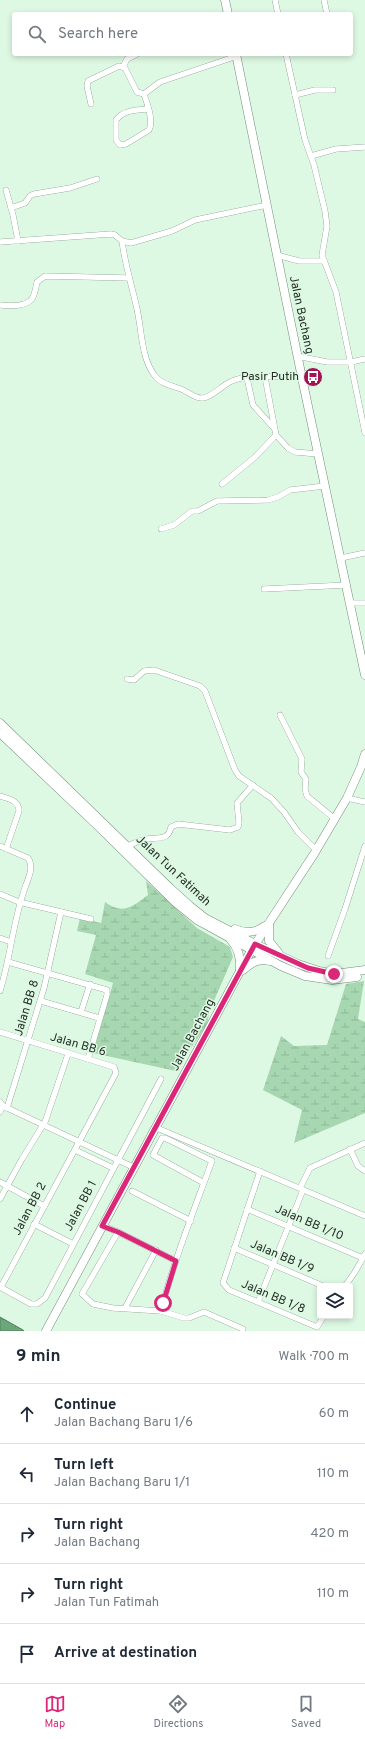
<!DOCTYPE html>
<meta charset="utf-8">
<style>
body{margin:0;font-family:Overpass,sans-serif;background:#f2f2f3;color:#1f2937}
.controls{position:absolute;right:12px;bottom:12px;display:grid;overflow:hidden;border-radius:4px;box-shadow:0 2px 6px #0003}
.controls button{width:36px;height:36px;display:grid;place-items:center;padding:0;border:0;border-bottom:1px solid #e0e1e3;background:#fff;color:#1f2937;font:20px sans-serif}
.stop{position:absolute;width:12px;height:12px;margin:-9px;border:3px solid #db2777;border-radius:50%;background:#fff}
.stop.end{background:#db2777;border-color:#fff;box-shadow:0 1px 4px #0008}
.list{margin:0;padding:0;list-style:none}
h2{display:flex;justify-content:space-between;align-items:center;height:52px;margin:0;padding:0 16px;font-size:17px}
h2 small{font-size:13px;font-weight:400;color:#747a83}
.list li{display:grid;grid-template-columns:26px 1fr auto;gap:12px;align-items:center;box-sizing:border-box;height:60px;padding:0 16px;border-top:1px solid #e0e1e3}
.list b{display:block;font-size:15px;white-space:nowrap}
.list p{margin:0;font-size:13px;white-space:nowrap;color:#747a83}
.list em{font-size:13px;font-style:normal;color:#747a83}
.icon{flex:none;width:22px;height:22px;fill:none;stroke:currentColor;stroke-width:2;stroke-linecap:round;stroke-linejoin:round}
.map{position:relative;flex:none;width:365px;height:1331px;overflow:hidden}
.search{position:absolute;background:#fff;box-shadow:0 2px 6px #0003;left:12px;right:12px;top:12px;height:44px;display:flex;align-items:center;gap:10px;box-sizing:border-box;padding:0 14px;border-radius:4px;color:#747a83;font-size:15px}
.sheet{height:352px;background:#fff}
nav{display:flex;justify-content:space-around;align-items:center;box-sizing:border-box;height:56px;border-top:1px solid #e0e1e3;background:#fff;font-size:11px;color:#747a83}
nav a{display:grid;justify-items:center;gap:2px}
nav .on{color:#db2777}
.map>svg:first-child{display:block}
</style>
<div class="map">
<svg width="365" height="1331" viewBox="0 0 365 1331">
<defs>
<pattern id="wetland-marsh" width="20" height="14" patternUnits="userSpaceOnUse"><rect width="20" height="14" fill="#a7d7b1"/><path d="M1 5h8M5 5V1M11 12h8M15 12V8" fill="none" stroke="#8fb998"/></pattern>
<pattern id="water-ripples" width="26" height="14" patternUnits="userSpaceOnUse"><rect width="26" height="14" fill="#6ba779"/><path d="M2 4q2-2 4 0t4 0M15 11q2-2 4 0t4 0" fill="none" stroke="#588863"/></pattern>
</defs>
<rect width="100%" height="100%" fill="#def9e3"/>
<!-- wetland -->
<g fill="url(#wetland-marsh)">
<path d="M 146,881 L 197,928 L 230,947 L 233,957 L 210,1010 L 207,1024 L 176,1071 L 93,1053 L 113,983 L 85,974 L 96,935 L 77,931 L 80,918 L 101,923 L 105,902 C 123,915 132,907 148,895 Z"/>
<path d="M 364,981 L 358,1019 L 365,1022 L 365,1113 L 294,1143 L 302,1110 L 263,1090 L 281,1036 L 294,1046 L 327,1045 L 346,984 Z"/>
</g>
<!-- water -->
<path fill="url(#water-ripples)" stroke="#558260" d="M 0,1317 L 23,1330 L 24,1331 L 0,1331 Z"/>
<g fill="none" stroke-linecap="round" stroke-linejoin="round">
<!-- street casing -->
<g stroke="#758d7a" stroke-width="6">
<g id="street">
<path d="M 275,0 L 278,14"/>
<path d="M 324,0 L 327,14"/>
<path d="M 286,54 L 305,140 L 314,165 L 325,211 L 327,226 L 322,255 L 336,292 L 365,433"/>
<path d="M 123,67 L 127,59 L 137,54"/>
<path d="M 144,94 C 147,103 154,121 149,130 L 126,144 L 120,145 L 116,140 L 116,120 C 123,110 137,110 148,109"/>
<path d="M 295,95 L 315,90 L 333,90"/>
<path d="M 91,104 L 87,86 L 88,81 L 115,68 L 119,66 L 125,68 L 137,92 L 144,94 L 160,82 L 237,56"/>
<path d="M 311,156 L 336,149 L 365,147"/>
<path d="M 6,190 L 13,215 L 18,241"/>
<path d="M 11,208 L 25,203 L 30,196 L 34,194 L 70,188 L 97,179"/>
<path d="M 122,241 C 125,265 132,286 137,309 C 142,331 141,358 155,376 C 161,384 173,386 181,389 C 189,392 195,399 203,398 C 214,396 222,385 232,381 C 253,373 280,377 302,378"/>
<path d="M 0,242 L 111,234 L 115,235 L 122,241 L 131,243 L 172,231 L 195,220 L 267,205"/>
<path d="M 277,255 L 299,261 L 324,261"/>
<path d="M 0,305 C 9,306 28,307 33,297 C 35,293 36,287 37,282 L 45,276 L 129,278"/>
<path d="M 297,356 L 327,362 L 351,362 L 365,359"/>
<path d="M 265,377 L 276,435 L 288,448 L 295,452 L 318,454"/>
<path d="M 247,378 L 253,405 L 274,428"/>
<path d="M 222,484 L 254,458 L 276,435"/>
<path d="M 161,529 L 174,525 L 192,511 L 198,511 L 217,501 L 268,500 L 278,497 L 290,490 L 325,486"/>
<path d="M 341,558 L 365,553"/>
<path d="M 264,589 L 347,585"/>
<path d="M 350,603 L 365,603"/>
<path d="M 127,679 L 134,680 L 144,671 L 154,670 L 200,686 L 205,691 L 235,770 L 239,776 L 271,798 L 284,812 L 298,832 L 316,850"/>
<path d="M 280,715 L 302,759 L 301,772 L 306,779 L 305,789 L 307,796 L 335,819"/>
<path d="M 0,796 C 8,799 19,800 19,811 L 6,849"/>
<path d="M 347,798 L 365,802"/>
<path d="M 0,846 L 28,858 C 34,867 29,876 26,885 C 13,919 11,956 0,991"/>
<path d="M 128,846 C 134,843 141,840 147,839 C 159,837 168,841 171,827 L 178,824 L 230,830 L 238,827 L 239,823 L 237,803 L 253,785"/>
<path d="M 0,894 L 19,902 L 91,919"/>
<path d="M 0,938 L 11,942"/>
<path d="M 328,956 L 345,909 L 365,846"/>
<path d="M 8,962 L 107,990 L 107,995 L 88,1059"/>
<path d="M 41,1001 L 99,1018"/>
<path d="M 81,1012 L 90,984"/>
<path d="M 0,1032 L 114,1067 L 116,1073 L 1,1287"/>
<path d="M 0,1102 L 3,1106 L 135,1168"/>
<path d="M 7,1108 L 44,988 L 61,912"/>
<path d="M 0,1112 L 3,1106"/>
<path d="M 44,1125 L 68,1054"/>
<path d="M 157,1128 L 365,1216"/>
<path d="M 350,1149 L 358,1166 L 365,1171"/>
<path d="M 75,1150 L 113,1168"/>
<path d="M 260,1171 L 223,1283 L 229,1290 L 317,1327 L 324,1316"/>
<path d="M 0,1182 L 44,1206"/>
<path d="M 300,1188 L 310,1168 L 365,1143"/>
<path d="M 132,1191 L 191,1221"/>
<path d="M 0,1199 L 22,1159 L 43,1125"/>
<path d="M 247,1209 L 363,1258"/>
<path d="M 34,1224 L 73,1244"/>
<path d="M 103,1226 L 118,1232 L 176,1261"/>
<path d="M 118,1232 L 82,1294 L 93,1304 L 113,1308 L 161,1311 L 184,1318 L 189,1318 L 204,1312 L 243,1329"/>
<path d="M 234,1248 L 323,1286"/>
<path d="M 345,1286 L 355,1272 L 365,1254"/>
<path d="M 0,1287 L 31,1304 L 37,1304 L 45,1298 L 161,1079"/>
<path d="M 258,1302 L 303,1190"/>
<path d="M 125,1308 L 156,1250"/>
<path d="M 161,1311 C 174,1260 194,1210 212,1161 L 165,1138 L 162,1138 L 153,1155 L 204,1183"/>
</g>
</g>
<!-- secondary casing -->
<g stroke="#758d7a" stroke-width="9">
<g id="secondary">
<path d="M 225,0 L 228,14"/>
<path d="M 236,54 L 302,378 L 365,675"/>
<path d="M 0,723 L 170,888 L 190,906 L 205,918 L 255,944 L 298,964 L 319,971 L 334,974 L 365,970"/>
<path d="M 0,733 L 100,828 L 175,902 L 197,920 L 281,966 L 305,976 L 332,980 L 357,977"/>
<path d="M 269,923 L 269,941 L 278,952"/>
<path d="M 235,929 C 246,934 255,933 265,926"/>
<path d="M 231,940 C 239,949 241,958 240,970"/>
<path d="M 243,970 C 251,963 258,958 270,961"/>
<path d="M 46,1331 L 252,949 L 314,854 L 347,798 L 361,767 L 365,754"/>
</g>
</g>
<!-- street -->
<use href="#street" stroke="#fff" stroke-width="5.5"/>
<!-- secondary -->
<use href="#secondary" stroke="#fff" stroke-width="8"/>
</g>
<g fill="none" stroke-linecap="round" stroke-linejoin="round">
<!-- route -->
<path stroke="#db2777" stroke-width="5" d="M 163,1303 L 176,1261 L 118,1232 L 102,1226 L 255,944 L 308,968 L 334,974"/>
</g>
<!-- icons -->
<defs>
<g id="bus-disc" transform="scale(1)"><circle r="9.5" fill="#a31255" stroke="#def9e3"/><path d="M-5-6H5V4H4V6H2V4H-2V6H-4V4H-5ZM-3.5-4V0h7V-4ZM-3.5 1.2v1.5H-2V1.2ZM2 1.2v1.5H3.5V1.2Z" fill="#fff"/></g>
</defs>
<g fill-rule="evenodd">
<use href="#bus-disc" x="313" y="377"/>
</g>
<g text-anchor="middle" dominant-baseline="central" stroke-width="3" stroke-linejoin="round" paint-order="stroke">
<!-- street labels -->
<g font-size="12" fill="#232d25" stroke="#def9e3">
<text transform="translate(301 315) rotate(78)">Jalan Bachang</text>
<text transform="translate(173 871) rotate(43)">Jalan Tun Fatimah</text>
<text transform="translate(27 1008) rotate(-73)">Jalan BB 8</text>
<text transform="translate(193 1035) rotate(-62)">Jalan Bachang</text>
<text transform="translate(78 1045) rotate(16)">Jalan BB 6</text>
<text transform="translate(81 1206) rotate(-62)">Jalan BB 1</text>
<text transform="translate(30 1209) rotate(-62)">Jalan BB 2</text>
<text transform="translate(309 1223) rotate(23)">Jalan BB 1/10</text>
<text transform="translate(282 1257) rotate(23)">Jalan BB 1/9</text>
<text transform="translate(273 1297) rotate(23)">Jalan BB 1/8</text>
</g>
<!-- poi labels -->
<g font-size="12" fill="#232d25" stroke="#def9e3" text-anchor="end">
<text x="299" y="377">Pasir Putih</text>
</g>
</g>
</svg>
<div class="controls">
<button><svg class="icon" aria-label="layers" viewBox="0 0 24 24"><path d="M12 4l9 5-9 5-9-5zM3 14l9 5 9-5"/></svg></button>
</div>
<div class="stop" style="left:163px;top:1303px"></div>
<div class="stop end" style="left:334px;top:974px"></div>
<div class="search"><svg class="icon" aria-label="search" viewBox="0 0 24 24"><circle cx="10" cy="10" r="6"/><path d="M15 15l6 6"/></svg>Search here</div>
</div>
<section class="sheet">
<h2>9 min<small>Walk · 700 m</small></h2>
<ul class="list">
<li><svg class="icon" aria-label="ahead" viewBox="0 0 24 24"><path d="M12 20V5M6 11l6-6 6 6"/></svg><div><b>Continue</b><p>Jalan Bachang Baru 1/6</p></div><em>60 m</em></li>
<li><svg class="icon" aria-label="left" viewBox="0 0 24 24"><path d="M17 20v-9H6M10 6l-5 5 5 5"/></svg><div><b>Turn left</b><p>Jalan Bachang Baru 1/1</p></div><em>110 m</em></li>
<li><svg class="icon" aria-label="right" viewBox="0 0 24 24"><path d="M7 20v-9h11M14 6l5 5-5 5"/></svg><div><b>Turn right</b><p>Jalan Bachang</p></div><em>420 m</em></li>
<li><svg class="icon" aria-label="right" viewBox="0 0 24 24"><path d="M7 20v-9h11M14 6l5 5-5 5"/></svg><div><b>Turn right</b><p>Jalan Tun Fatimah</p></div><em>110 m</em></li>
<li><svg class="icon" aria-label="arrive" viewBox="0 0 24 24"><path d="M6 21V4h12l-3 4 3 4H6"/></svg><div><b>Arrive at destination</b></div></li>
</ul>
</section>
<nav>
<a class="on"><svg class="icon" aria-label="map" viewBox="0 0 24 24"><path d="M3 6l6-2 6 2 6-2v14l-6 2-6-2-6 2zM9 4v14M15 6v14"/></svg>Map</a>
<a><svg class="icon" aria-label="directions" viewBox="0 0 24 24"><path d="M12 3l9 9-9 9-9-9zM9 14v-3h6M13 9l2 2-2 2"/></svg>Directions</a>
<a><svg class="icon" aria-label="saved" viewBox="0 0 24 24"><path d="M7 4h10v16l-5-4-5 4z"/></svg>Saved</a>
</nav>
